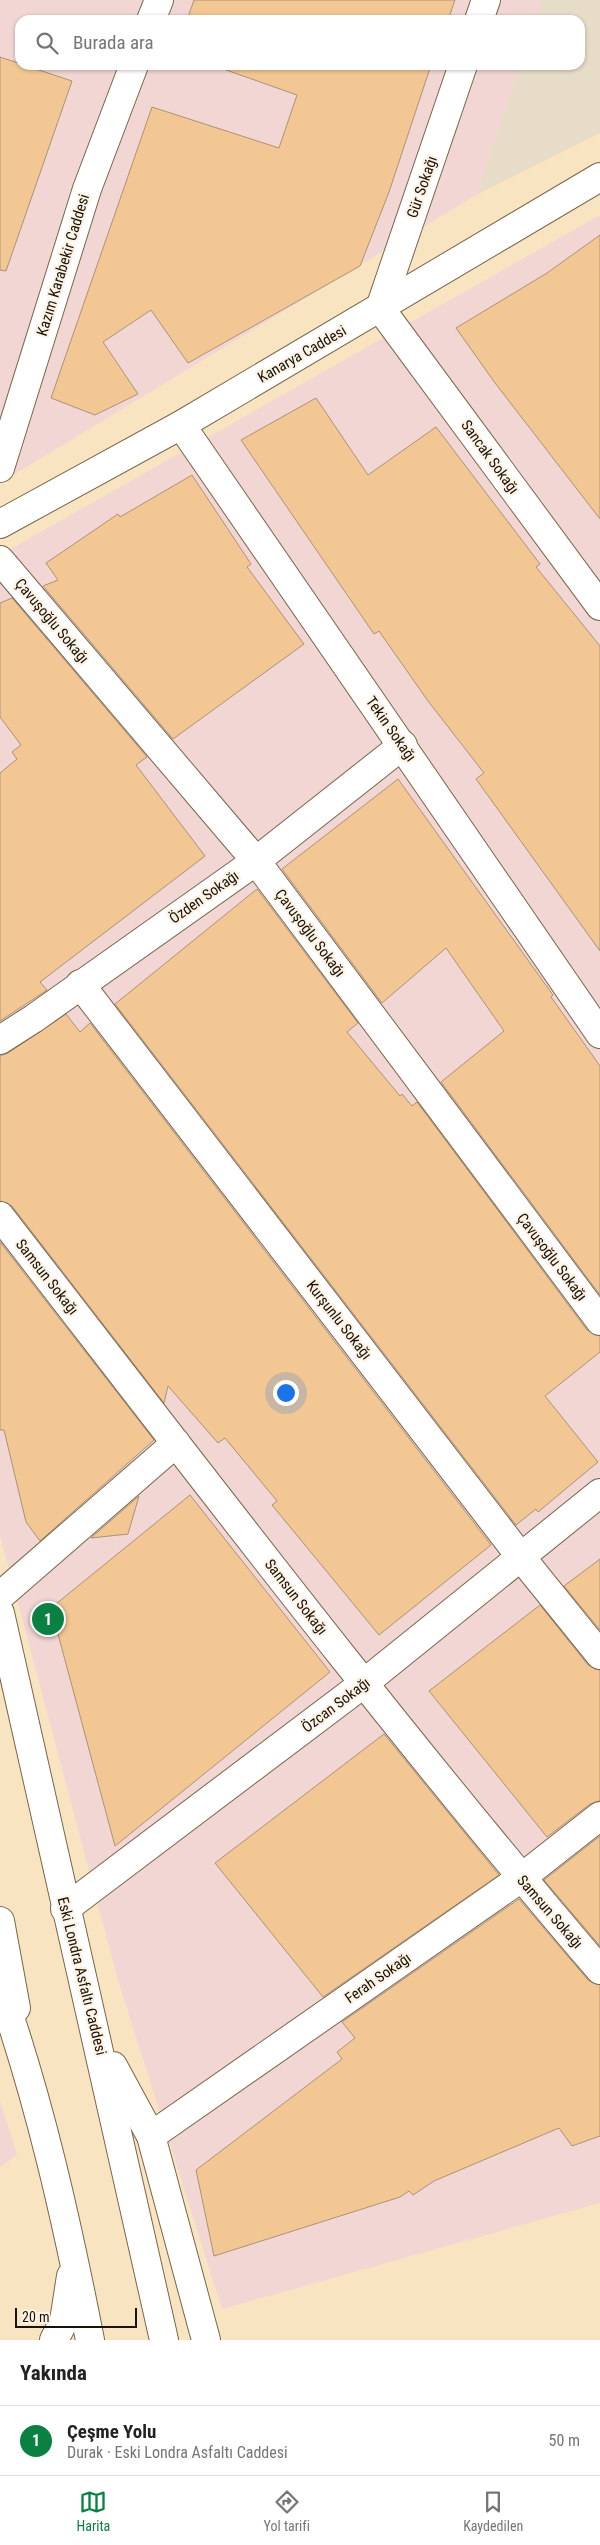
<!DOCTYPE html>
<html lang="tr">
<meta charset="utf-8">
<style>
body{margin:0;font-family:"Roboto Condensed",sans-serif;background:#f6f6f6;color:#222}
.scale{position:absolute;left:15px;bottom:12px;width:122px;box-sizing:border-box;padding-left:5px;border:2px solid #191206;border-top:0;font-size:14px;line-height:18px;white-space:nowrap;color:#191206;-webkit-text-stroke:4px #fcf3e6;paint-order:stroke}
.you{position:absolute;left:285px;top:1392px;width:18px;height:18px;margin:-12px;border:4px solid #fff;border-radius:50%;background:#1a73e8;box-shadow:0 0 0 8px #1a73e833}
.badge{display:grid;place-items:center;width:32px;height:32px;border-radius:50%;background:#0b8043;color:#fff;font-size:16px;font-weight:700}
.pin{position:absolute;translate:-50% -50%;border:2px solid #fff;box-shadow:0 1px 5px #0006}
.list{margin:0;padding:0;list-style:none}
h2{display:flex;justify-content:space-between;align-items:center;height:65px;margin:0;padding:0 20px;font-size:21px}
h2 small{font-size:16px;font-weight:400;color:#767676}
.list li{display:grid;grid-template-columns:32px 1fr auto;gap:15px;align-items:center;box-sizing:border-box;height:70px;padding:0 20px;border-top:1px solid #e0e0e0}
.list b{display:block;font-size:19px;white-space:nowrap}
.list p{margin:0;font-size:16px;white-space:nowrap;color:#767676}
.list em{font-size:16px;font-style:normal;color:#767676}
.icon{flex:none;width:28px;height:28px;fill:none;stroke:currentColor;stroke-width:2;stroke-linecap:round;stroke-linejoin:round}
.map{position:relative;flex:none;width:600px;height:2340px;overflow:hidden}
.search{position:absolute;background:#fff;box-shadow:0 1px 4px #0004;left:15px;right:15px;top:15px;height:55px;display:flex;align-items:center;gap:12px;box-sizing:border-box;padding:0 18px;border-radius:15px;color:#767676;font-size:19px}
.sheet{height:135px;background:#fff}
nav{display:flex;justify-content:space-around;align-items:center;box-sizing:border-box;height:70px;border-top:1px solid #e0e0e0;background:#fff;font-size:14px;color:#767676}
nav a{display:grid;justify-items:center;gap:2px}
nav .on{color:#0b8043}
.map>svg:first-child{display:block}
</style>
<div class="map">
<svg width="600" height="2340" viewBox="0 0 600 2340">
<rect width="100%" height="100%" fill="#f9e4c2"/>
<!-- industrial -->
<g fill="#f1d6d3">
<path d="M 0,0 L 542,0 L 536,20 L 20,20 L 20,65 L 520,65 L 476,195 L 0,483 Z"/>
<path d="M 600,215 L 600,2203 L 222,2309 L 118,1980 L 0,1535 L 0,555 Z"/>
<path d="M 0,2101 L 17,2155 L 0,2167 Z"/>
</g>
<!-- education -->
<path fill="#e6dcc7" d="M 542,0 L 600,0 L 600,133 L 476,195 L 520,65 L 580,65 L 580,20 L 536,20 Z"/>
<!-- building -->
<g fill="#f3c794" stroke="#ab9276">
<path d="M 194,0 L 455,0 L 448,20 L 187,20 Z"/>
<path d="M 0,57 L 72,81 L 6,271 L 0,270 Z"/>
<path d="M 212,65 L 431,65 L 389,192 L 360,266 L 188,363 L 151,310 L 103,342 L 138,394 L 95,415 L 51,398 L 152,107 L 279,148 L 297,95 Z"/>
<path d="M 600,235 L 600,519 L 495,383 L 456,328 L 547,273 Z"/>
<path d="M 316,398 L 368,475 L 436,427 L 540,564 L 536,567 L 600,646 L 600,951 L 476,779 L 484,773 L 428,701 L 379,631 L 374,634 L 241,440 Z"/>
<path d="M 192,475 L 251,564 L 247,567 L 304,644 L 173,739 L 43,586 L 58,580 L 46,563 L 118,514 L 120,517 Z"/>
<path d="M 12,598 L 147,757 L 136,765 L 205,856 L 40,982 L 47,990 L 0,1021 L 0,773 L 17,759 L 12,752 L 21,745 L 0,717 L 0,603 Z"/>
<path d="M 398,779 L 553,995 L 551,997 L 600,1066 L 600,1295 L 441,1082 L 504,1031 L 446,948 L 382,1003 L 282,869 Z"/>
<path d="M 257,889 L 358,1023 L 347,1032 L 400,1096 L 402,1094 L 412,1106 L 417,1102 L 587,1330 L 600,1336 L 600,1352 L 545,1396 L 598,1462 L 538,1512 L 536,1509 L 516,1525 L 115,1004 Z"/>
<path d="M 66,1014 L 80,1032 L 90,1023 L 491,1545 L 379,1635 L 272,1505 L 277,1501 L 225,1438 L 218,1443 L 168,1386 L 164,1403 L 12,1206 L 0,1201 L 0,1056 L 8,1053 Z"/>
<path d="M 0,1242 L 154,1440 L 40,1541 L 26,1522 L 4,1430 L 0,1430 Z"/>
<path d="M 190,1495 L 330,1672 L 115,1846 L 51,1608 Z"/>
<path d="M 139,1496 L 128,1534 L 91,1538 Z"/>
<path d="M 600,1559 L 600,1630 L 564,1586 Z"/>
<path d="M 540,1605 L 588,1665 L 600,1670 L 600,1801 L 590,1804 L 547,1837 L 429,1691 Z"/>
<path d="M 384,1734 L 499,1875 L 323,1997 L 215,1863 Z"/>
<path d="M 600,1836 L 600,1946 L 544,1880 Z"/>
<path d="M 519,1899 L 588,1980 L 600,1985 L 600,2136 L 572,2146 L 559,2128 L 434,2181 L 413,2195 L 409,2191 L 400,2197 L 214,2256 L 196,2170 L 342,2059 L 337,2052 L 355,2038 L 342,2022 Z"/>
</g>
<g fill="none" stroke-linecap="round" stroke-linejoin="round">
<!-- minor casing -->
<g stroke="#796649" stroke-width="30">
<g id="minor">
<path d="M 151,20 L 159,0"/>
<path d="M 479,20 L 486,0"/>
<path d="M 463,65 L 380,308 L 600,606"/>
<path d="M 181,425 L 600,1034"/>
<path d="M 0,468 L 87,189 L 134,65"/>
<path d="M 0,560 L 256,861 L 600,1321"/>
<path d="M 80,984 L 520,1556 L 600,1655"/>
<path d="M 0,1040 L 33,1019 L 256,861 L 403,745"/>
<path d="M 0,1216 C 197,1470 391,1726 600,1970"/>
<path d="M 0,1596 L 176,1443"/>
<path d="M 65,1909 L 363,1684 L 600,1493"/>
<path d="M 151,2136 L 521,1878 L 600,1816"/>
</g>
</g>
<!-- tertiary casing -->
<g stroke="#796649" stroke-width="30">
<path id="tertiary" d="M 0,524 L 181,425 L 600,177"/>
</g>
<!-- primary casing -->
<g stroke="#796649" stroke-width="30">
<g id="primary">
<path d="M 0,1613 C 54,1855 111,2097 164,2340"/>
<path d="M 0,1921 L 16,2008"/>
<path d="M 0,1988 C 40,2102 67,2222 90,2340"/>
<path d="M 113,2066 L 151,2136 L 206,2340"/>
<path d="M 54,2340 L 64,2321 L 71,2276"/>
</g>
</g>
<!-- minor -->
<use href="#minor" stroke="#fff" stroke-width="28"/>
<!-- tertiary -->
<use href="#tertiary" stroke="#fff" stroke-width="28"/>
<!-- primary -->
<use href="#primary" stroke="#fff" stroke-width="28"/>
</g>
<g text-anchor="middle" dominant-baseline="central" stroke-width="4.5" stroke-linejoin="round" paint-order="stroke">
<!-- street labels -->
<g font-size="15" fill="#191206" stroke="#fcf3e6">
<text transform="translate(422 187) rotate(-71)">Gür Sokağı</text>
<text transform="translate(63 265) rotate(-73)">Kazım Karabekir Caddesi</text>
<text transform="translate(302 354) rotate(-30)">Kanarya Caddesi</text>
<text transform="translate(490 457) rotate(54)">Sancak Sokağı</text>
<text transform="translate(52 621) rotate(50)">Çavuşoğlu Sokağı</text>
<text transform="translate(391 729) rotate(55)">Tekin Sokağı</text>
<text transform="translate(204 897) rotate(-35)">Özden Sokağı</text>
<text transform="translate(310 933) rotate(53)">Çavuşoğlu Sokağı</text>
<text transform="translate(552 1257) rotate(53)">Çavuşoğlu Sokağı</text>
<text transform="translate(47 1277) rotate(52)">Samsun Sokağı</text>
<text transform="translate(339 1320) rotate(52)">Kurşunlu Sokağı</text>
<text transform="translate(296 1597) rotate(52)">Samsun Sokağı</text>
<text transform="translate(336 1705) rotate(-37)">Özcan Sokağı</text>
<text transform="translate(550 1912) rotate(49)">Samsun Sokağı</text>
<text transform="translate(82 1976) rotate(76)">Eski Londra Asfaltı Caddesi</text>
<text transform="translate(378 1978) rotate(-35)">Ferah Sokağı</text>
</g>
</g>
</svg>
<div class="scale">20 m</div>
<div class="you"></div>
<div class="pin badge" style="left:48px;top:1619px">1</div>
<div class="search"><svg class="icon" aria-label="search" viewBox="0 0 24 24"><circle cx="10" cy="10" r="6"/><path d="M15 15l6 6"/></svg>Burada ara</div>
</div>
<section class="sheet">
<h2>Yakında<small></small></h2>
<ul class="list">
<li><span class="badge">1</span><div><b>Çeşme Yolu</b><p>Durak · Eski Londra Asfaltı Caddesi</p></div><em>50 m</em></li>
</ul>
</section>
<nav>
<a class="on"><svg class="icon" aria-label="map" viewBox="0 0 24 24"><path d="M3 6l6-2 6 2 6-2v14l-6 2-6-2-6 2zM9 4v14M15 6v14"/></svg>Harita</a>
<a><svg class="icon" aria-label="directions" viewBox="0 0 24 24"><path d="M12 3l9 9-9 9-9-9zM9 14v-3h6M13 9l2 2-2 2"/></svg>Yol tarifi</a>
<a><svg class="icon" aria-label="saved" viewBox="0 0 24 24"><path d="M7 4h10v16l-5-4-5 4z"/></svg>Kaydedilen</a>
</nav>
